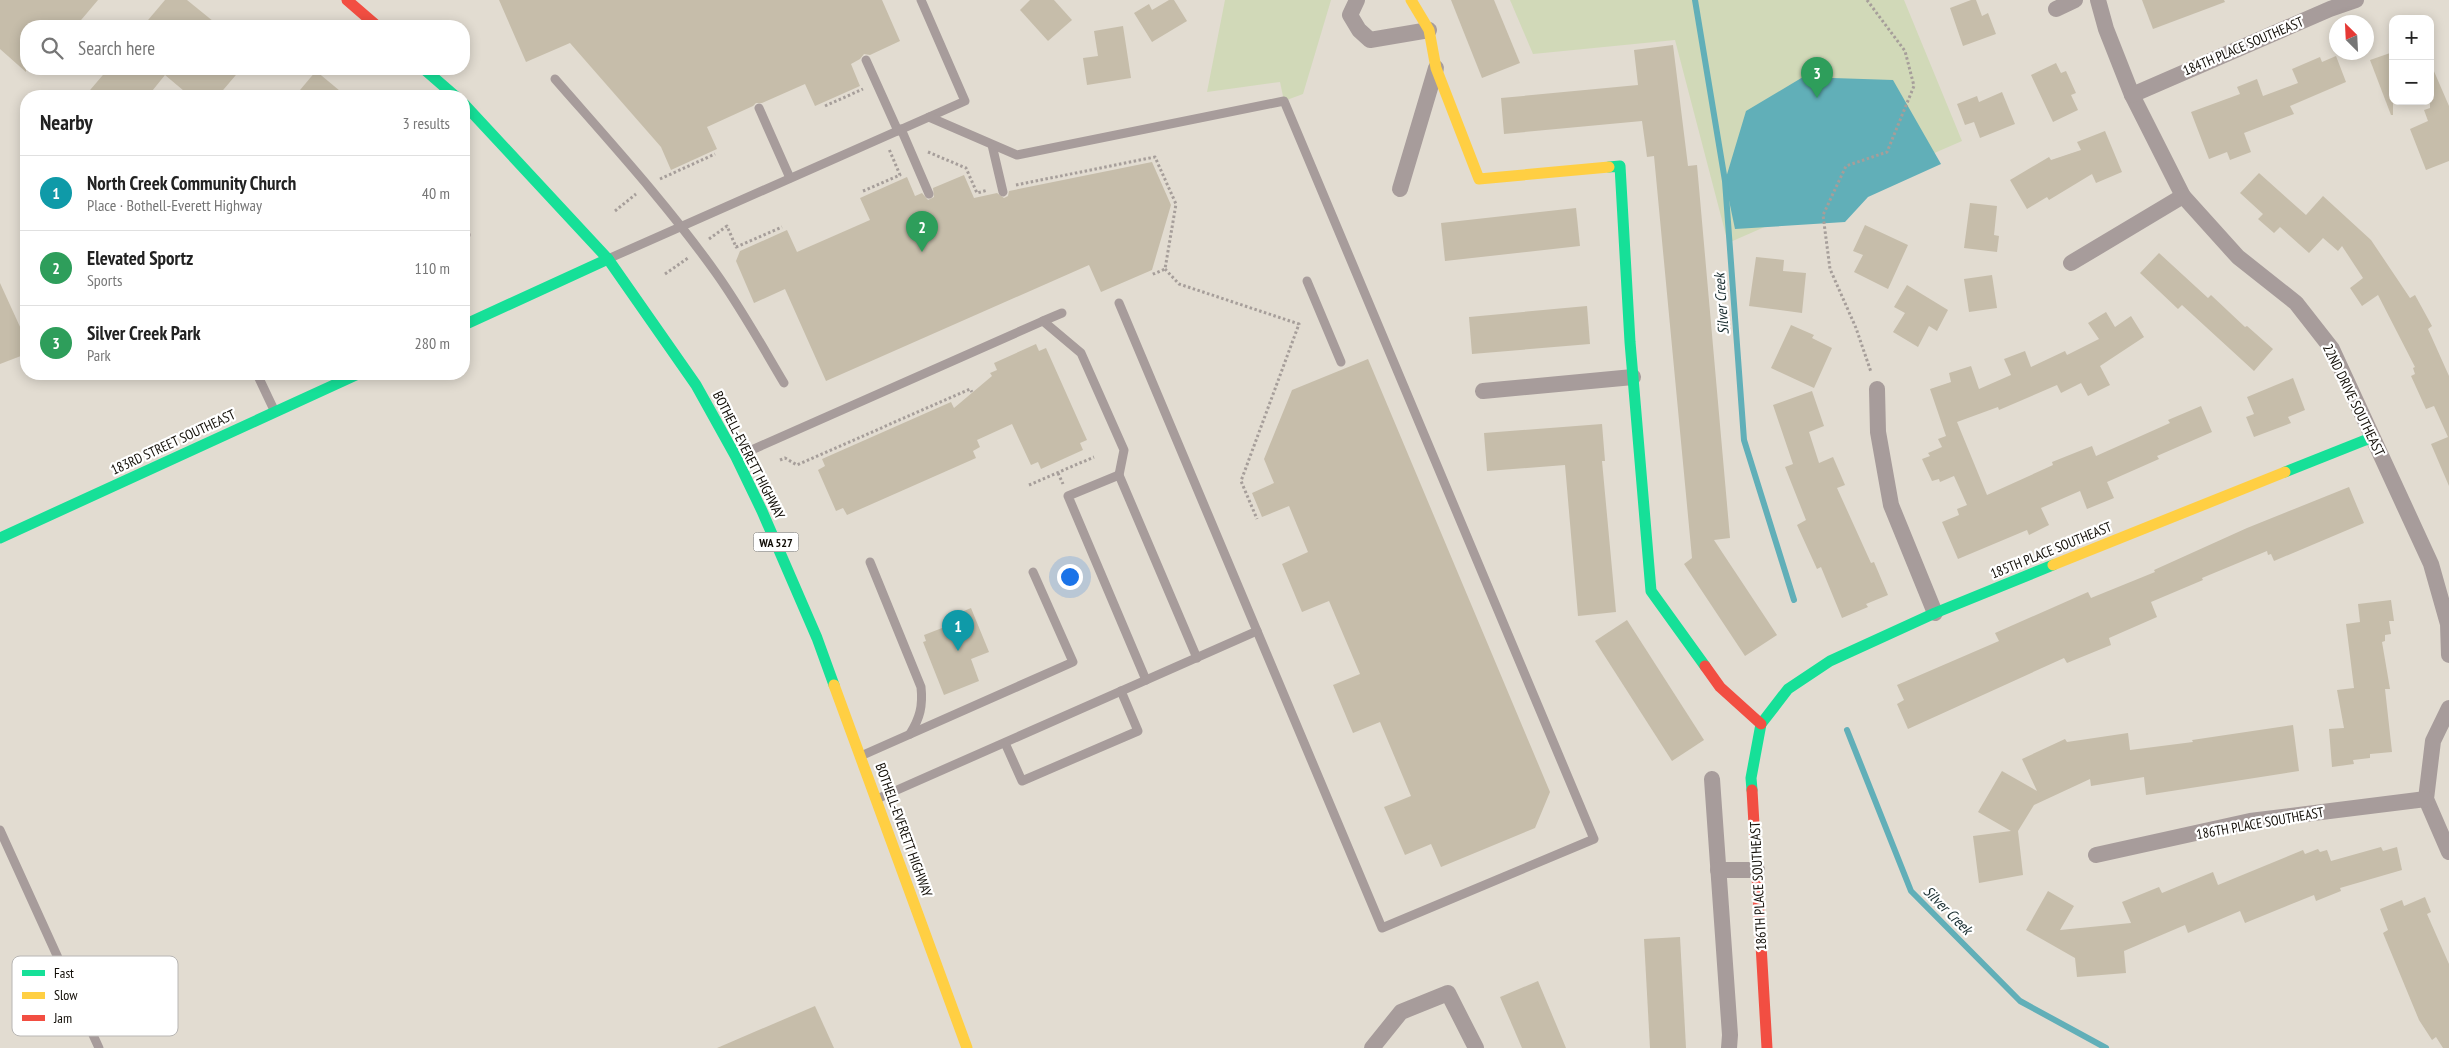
<!DOCTYPE html>
<meta charset="utf-8">
<style>
body{margin:0;font-family:"PT Sans Narrow",sans-serif;background:#f6f6f6;color:#222}
.controls{position:absolute;right:15px;top:15px;display:grid;overflow:hidden;border-radius:10px;box-shadow:0 2px 12px #0003}
.controls button{width:45px;height:45px;display:grid;place-items:center;padding:0;border:0;border-bottom:1px solid #e0e0e0;background:#fff;color:#222;font:25px sans-serif}
.compass{position:absolute;left:2329px;top:15px;width:45px;height:45px;border-radius:50%;background:#fff;box-shadow:0 2px 12px #0003;rotate:336deg}
.you{position:absolute;left:1069px;top:576px;width:18px;height:18px;margin:-12px;border:4px solid #fff;border-radius:50%;background:#1a73e8;box-shadow:0 0 0 8px #1a73e833}
.badge{display:grid;place-items:center;width:32px;height:32px;border-radius:50%;background:#5a554d;color:#fff;font-size:16px;font-weight:700}
.pin{position:absolute;translate:-50% -41px;filter:drop-shadow(0 1px 2px #0008)}
.pin::after{content:'';position:absolute;top:26px;width:18px;height:15px;background:inherit;clip-path:polygon(0 0,100% 0,50% 100%)}
.list{margin:0;padding:0;list-style:none}
h2{display:flex;justify-content:space-between;align-items:center;height:65px;margin:0;padding:0 20px;font-size:21px}
h2 small{font-size:16px;font-weight:400;color:#767676}
.list li{display:grid;grid-template-columns:32px 1fr auto;gap:15px;align-items:center;box-sizing:border-box;height:75px;padding:0 20px;border-top:1px solid #e0e0e0}
.list b{display:block;font-size:19px;white-space:nowrap}
.list p{margin:0;font-size:16px;white-space:nowrap;color:#767676}
.list em{font-size:16px;font-style:normal;color:#767676}
.icon{flex:none;width:28px;height:28px;fill:none;stroke:currentColor;stroke-width:2;stroke-linecap:round;stroke-linejoin:round}
.map{position:relative;flex:none;width:2449px;height:1048px;overflow:hidden}
.search{position:absolute;background:#fff;box-shadow:0 2px 12px #0003;left:20px;top:20px;width:450px;height:55px;display:flex;align-items:center;gap:12px;box-sizing:border-box;padding:0 18px;border-radius:20px;color:#767676;font-size:19px}
.panel{position:absolute;background:#fff;box-shadow:0 2px 12px #0003;left:20px;top:90px;width:450px;height:290px;border-radius:20px}
.map>svg:first-child{display:block}
</style>
<div class="map">
<svg width="2449" height="1048" viewBox="0 0 2449 1048">
<rect width="100%" height="100%" fill="#e2dcd1"/>
<!-- green -->
<g fill="#d1d9b8">
<path d="M 1225,0 L 1331,0 L 1303,94 L 1284,101 L 1280,82 L 1207,92 Z"/>
<path d="M 1510,0 L 1904,0 L 1962,141 L 1728,243 L 1675,40 L 1533,54 Z"/>
</g>
<!-- water -->
<path fill="#61afb8" d="M 1803,77 L 1893,80 L 1941,164 L 1868,197 L 1845,222 L 1735,229 L 1725,181 L 1746,111 Z"/>
<g fill="none" stroke-linecap="round" stroke-linejoin="round">
<!-- stream -->
<g stroke="#61afb8" stroke-width="6">
<path d="M 1695,0 L 1725,181 L 1744,440 L 1794,600"/>
<path d="M 1847,730 L 1911,891 L 2020,1001 L 2106,1048"/>
</g>
</g>
<!-- building -->
<g fill="#c6bdaa">
<path d="M 0,0 L 98,0 L 76,26 L 26,26 L 26,72 L 0,49 Z"/>
<path d="M 165,0 L 187,0 L 219,26 L 143,26 Z"/>
<path d="M 499,0 L 882,0 L 900,41 L 870,55 L 864,54 L 860,59 L 851,64 L 860,86 L 815,106 L 805,84 L 762,103 L 756,103 L 753,106 L 707,127 L 717,149 L 671,170 L 661,147 L 570,43 L 526,62 Z"/>
<path d="M 1030,0 L 1054,0 L 1072,20 L 1048,41 L 1020,10 Z"/>
<path d="M 1169,0 L 1174,0 L 1187,21 L 1152,42 L 1134,13 L 1149,4 L 1152,10 Z"/>
<path d="M 1451,0 L 1494,0 L 1520,63 L 1482,78 Z"/>
<path d="M 1971,0 L 1976,0 L 1982,16 L 1988,13 L 1996,34 L 1963,46 L 1950,8 Z"/>
<path d="M 2142,0 L 2224,0 L 2225,2 L 2153,29 Z"/>
<path d="M 1123,26 L 1131,78 L 1087,85 L 1083,58 L 1098,56 L 1094,31 Z"/>
<path d="M 1673,45 L 1688,166 L 1697,165 L 1730,538 L 1714,540 L 1777,635 L 1745,656 L 1684,564 L 1692,558 L 1654,156 L 1647,157 L 1642,121 L 1504,134 L 1501,98 L 1638,85 L 1634,50 Z"/>
<path d="M 2393,52 L 2393,115 L 2391,115 L 2370,60 Z"/>
<path d="M 2336,56 L 2346,82 L 2290,106 L 2294,114 L 2244,133 L 2251,152 L 2230,160 L 2227,152 L 2209,159 L 2191,112 L 2240,94 L 2237,87 L 2257,79 L 2263,96 L 2298,83 L 2292,69 L 2320,57 L 2322,62 Z"/>
<path d="M 2430,62 L 2449,106 L 2449,161 L 2426,170 L 2410,129 L 2428,121 L 2424,110 L 2430,108 Z"/>
<path d="M 2056,63 L 2061,73 L 2066,71 L 2076,93 L 2071,95 L 2078,110 L 2053,122 L 2031,75 Z"/>
<path d="M 108,69 L 241,69 L 218,96 L 190,96 L 165,75 L 148,96 L 85,96 Z"/>
<path d="M 316,71 L 346,96 L 295,96 Z"/>
<path d="M 2002,92 L 2015,124 L 1980,138 L 1974,122 L 1965,125 L 1957,104 L 1977,96 L 1979,102 Z"/>
<path d="M 2105,131 L 2122,172 L 2096,183 L 2092,174 L 2049,200 L 2047,197 L 2027,209 L 2010,180 L 2049,157 L 2051,160 L 2081,150 L 2077,142 Z"/>
<path d="M 1152,162 L 1171,205 L 1152,270 L 1101,292 L 1089,265 L 826,381 L 785,289 L 754,303 L 736,261 L 740,251 L 787,230 L 797,252 L 870,220 L 860,198 L 907,177 L 915,196 L 922,193 L 928,200 L 934,197 L 933,188 L 964,175 L 974,198 L 997,193 L 1004,198 L 1008,196 L 1009,191 Z"/>
<path d="M 2259,173 L 2306,215 L 2323,196 L 2371,240 L 2410,298 L 2415,295 L 2432,326 L 2428,329 L 2449,376 L 2449,486 L 2431,444 L 2448,437 L 2434,406 L 2426,409 L 2411,376 L 2415,374 L 2413,368 L 2415,367 L 2378,295 L 2362,306 L 2350,288 L 2363,278 L 2342,246 L 2338,251 L 2323,238 L 2309,253 L 2280,227 L 2274,233 L 2258,219 L 2263,214 L 2240,193 Z"/>
<path d="M 1970,203 L 1997,206 L 1994,235 L 1999,236 L 1997,252 L 1964,248 Z"/>
<path d="M 1576,208 L 1580,246 L 1445,261 L 1441,223 Z"/>
<path d="M 1865,225 L 1908,245 L 1888,289 L 1854,272 L 1863,255 L 1853,251 Z"/>
<path d="M 2159,253 L 2208,298 L 2211,295 L 2245,327 L 2247,326 L 2273,349 L 2254,371 L 2182,305 L 2178,309 L 2140,273 Z"/>
<path d="M 1756,257 L 1784,260 L 1783,271 L 1806,273 L 1802,313 L 1749,306 Z"/>
<path d="M 1992,275 L 1997,308 L 1969,312 L 1964,279 Z"/>
<path d="M 0,283 L 26,340 L 26,354 L 0,364 Z"/>
<path d="M 1907,285 L 1948,310 L 1937,331 L 1929,326 L 1918,347 L 1893,332 L 1905,313 L 1894,307 Z"/>
<path d="M 1587,306 L 1590,344 L 1472,354 L 1469,317 Z"/>
<path d="M 2106,312 L 2115,327 L 2131,316 L 2144,337 L 2100,366 L 2110,385 L 2088,396 L 2081,383 L 2061,393 L 2057,385 L 1999,410 L 1998,407 L 1957,422 L 1987,495 L 2053,465 L 2052,462 L 2092,446 L 2096,456 L 2170,423 L 2168,420 L 2201,406 L 2212,432 L 2157,456 L 2159,459 L 2107,482 L 2114,498 L 2087,509 L 2080,491 L 2041,508 L 2049,525 L 2029,535 L 2027,530 L 1958,559 L 1942,522 L 1959,515 L 1957,509 L 1967,505 L 1954,476 L 1940,482 L 1939,479 L 1932,481 L 1922,459 L 1930,456 L 1928,453 L 1942,447 L 1938,439 L 1946,436 L 1930,389 L 1951,382 L 1949,373 L 1971,366 L 1979,389 L 2011,375 L 2004,359 L 2025,351 L 2031,367 L 2065,351 L 2067,355 L 2099,339 L 2088,323 Z"/>
<path d="M 1791,325 L 1814,335 L 1812,338 L 1832,348 L 1814,388 L 1771,368 Z"/>
<path d="M 1036,344 L 1039,351 L 1046,348 L 1087,440 L 1080,443 L 1083,450 L 1041,469 L 1038,462 L 1031,465 L 1012,424 L 977,440 L 980,447 L 973,451 L 976,458 L 847,515 L 843,508 L 836,511 L 818,470 L 825,466 L 822,459 L 951,402 L 954,408 L 992,376 L 990,373 L 997,370 L 994,363 Z"/>
<path d="M 1368,359 L 1550,792 L 1535,828 L 1441,867 L 1431,844 L 1405,855 L 1384,807 L 1411,796 L 1380,722 L 1353,733 L 1333,685 L 1360,674 L 1329,601 L 1302,612 L 1282,564 L 1308,552 L 1289,506 L 1262,517 L 1252,493 L 1274,483 L 1264,459 L 1292,390 Z"/>
<path d="M 2293,378 L 2305,410 L 2288,417 L 2291,423 L 2254,437 L 2246,417 L 2254,414 L 2247,397 Z"/>
<path d="M 1812,391 L 1824,426 L 1809,432 L 1819,463 L 1833,457 L 1845,485 L 1837,488 L 1871,563 L 1874,562 L 1888,595 L 1866,604 L 1868,607 L 1842,618 L 1821,567 L 1817,569 L 1797,525 L 1806,520 L 1785,467 L 1793,464 L 1773,405 Z"/>
<path d="M 1602,424 L 1605,461 L 1602,461 L 1616,612 L 1578,616 L 1565,465 L 1487,471 L 1484,433 Z"/>
<path d="M 2349,487 L 2364,523 L 2274,561 L 2271,554 L 2268,555 L 2267,551 L 2202,578 L 2203,580 L 2151,602 L 2157,617 L 2109,638 L 2111,645 L 2067,663 L 2064,658 L 1908,729 L 1897,704 L 1904,700 L 1897,685 L 1999,641 L 1995,633 L 2088,592 L 2091,598 L 2155,572 L 2154,570 L 2247,528 Z"/>
<path d="M 2391,600 L 2394,621 L 2389,621 L 2391,634 L 2385,635 L 2385,641 L 2382,642 L 2390,689 L 2385,689 L 2392,752 L 2370,754 L 2370,758 L 2353,760 L 2354,764 L 2332,767 L 2329,729 L 2344,728 L 2337,690 L 2354,688 L 2346,624 L 2360,622 L 2358,604 Z"/>
<path d="M 971,608 L 989,652 L 971,659 L 979,681 L 944,695 L 923,642 L 926,641 L 924,635 L 955,623 L 952,616 Z"/>
<path d="M 1627,620 L 1704,740 L 1672,761 L 1595,641 Z"/>
<path d="M 2293,725 L 2299,771 L 2146,795 L 2144,777 L 2091,786 L 2090,779 L 2034,805 L 2018,831 L 2023,875 L 1979,883 L 1973,836 L 2011,831 L 1978,812 L 2002,771 L 2037,791 L 2022,759 L 2065,739 L 2067,742 L 2128,733 L 2130,750 L 2193,742 L 2192,740 Z"/>
<path d="M 2381,847 L 2383,851 L 2397,847 L 2402,870 L 2340,888 L 2341,891 L 2316,901 L 2314,895 L 2245,923 L 2240,911 L 2188,933 L 2185,925 L 2124,951 L 2126,973 L 2077,977 L 2075,958 L 2026,930 L 2048,891 L 2074,906 L 2060,930 L 2131,923 L 2122,902 L 2159,887 L 2162,893 L 2213,872 L 2218,885 L 2303,850 L 2305,854 L 2318,849 L 2320,852 L 2327,850 L 2331,861 Z"/>
<path d="M 2425,897 L 2431,912 L 2427,914 L 2449,964 L 2449,1048 L 2443,1048 L 2436,1037 L 2432,1040 L 2419,1020 L 2383,933 L 2388,930 L 2380,909 L 2402,900 L 2404,906 Z"/>
<path d="M 1680,937 L 1686,1048 L 1650,1048 L 1644,939 Z"/>
<path d="M 1538,981 L 1566,1048 L 1522,1048 L 1500,997 Z"/>
<path d="M 815,1006 L 834,1048 L 717,1048 Z"/>
</g>
<g fill="none" stroke-linecap="round" stroke-linejoin="round">
<!-- path -->
<g stroke="#a69e9a" stroke-width="3" stroke-dasharray="2.5 2.5" stroke-linecap="butt">
<path d="M 1867,0 L 1905,51 L 1914,86 L 1887,152 L 1846,166 L 1823,215 L 1830,269 L 1856,328 L 1871,372"/>
<path d="M 825,106 L 863,89"/>
<path d="M 928,152 L 966,168 L 977,193 L 988,190"/>
<path d="M 660,179 L 715,154"/>
<path d="M 1016,185 L 1155,157 L 1176,204 L 1165,269 L 1151,275"/>
<path d="M 863,191 L 900,175 L 889,149"/>
<path d="M 615,211 L 636,194"/>
<path d="M 709,239 L 727,226 L 736,247 L 782,227"/>
<path d="M 1165,269 L 1179,284 L 1299,324 L 1241,481 L 1257,519"/>
<path d="M 665,274 L 688,258"/>
<path d="M 780,460 L 785,458 L 797,465 L 970,389 L 972,392"/>
<path d="M 1058,473 L 1063,484"/>
<path d="M 1029,485 L 1094,457"/>
</g>
<!-- lane -->
<g stroke="#a79c9b" stroke-width="9">
<path d="M 921,0 L 965,101 L 929,117"/>
<path d="M 866,60 L 898,131"/>
<path d="M 555,79 C 610,142 667,204 716,273 C 741,308 762,346 784,383"/>
<path d="M 759,108 L 790,178"/>
<path d="M 901,129 L 929,194"/>
<path d="M 992,145 L 1003,192"/>
<path d="M 464,233 L 466,235 L 464,239"/>
<path d="M 610,258 L 929,117 L 1017,155 L 1284,101 L 1594,839 L 1382,928 L 1119,303"/>
<path d="M 1307,281 L 1341,362"/>
<path d="M 1043,321 L 1062,313"/>
<path d="M 257,374 L 275,412"/>
<path d="M 738,456 L 1043,321 L 1081,353 L 1124,450 L 1119,475"/>
<path d="M 870,562 L 921,687 C 923,706 920,718 910,734"/>
<path d="M 1146,680 L 1068,496 L 1119,475 L 1197,658"/>
<path d="M 1005,743 L 1022,781 L 1138,731 L 1121,691"/>
<path d="M 863,755 L 1073,662 L 1033,572"/>
<path d="M 879,798 L 1257,631"/>
<path d="M 0,830 L 99,1048"/>
</g>
<!-- street -->
<g stroke="#a79c9b" stroke-width="16">
<path d="M 1357,0 L 1350,15 L 1359,30 L 1370,40 L 1429,30"/>
<path d="M 2098,0 L 2106,29 L 2132,95 L 2183,196 L 2238,257 L 2296,303 L 2332,349 L 2431,564 L 2448,624 L 2449,655"/>
<path d="M 2056,9 L 2075,0"/>
<path d="M 2132,95 L 2330,9 L 2356,0"/>
<path d="M 1400,189 L 1436,68"/>
<path d="M 2071,263 L 2183,196"/>
<path d="M 1877,389 L 1878,432 L 1891,505 L 1935,613"/>
<path d="M 1483,391 L 1633,377"/>
<path d="M 2449,708 L 2433,741 L 2426,799 L 2449,852"/>
<path d="M 1712,779 L 1730,1035 L 1729,1048"/>
<path d="M 2096,855 L 2250,821 L 2426,799"/>
<path d="M 1718,870 L 1757,870"/>
<path d="M 1372,1048 L 1401,1012 L 1448,993 L 1476,1048"/>
</g>
<!-- fast -->
<g stroke="#16e098" stroke-width="11">
<path d="M 424,69 L 455,96"/>
<path d="M 464,104 L 608,259 L 696,385 L 736,457 L 762,511 L 817,638 L 834,685"/>
<path d="M 1609,167 L 1620,166 L 1630,342 L 1651,591 L 1705,666"/>
<path d="M 464,325 L 608,259"/>
<path d="M 2285,472 L 2373,437"/>
<path d="M 0,538 L 358,374"/>
<path d="M 1752,790 L 1751,778 L 1761,724 L 1788,689 L 1830,661 L 1935,613 L 2053,565"/>
</g>
<!-- slow -->
<g stroke="#ffcf43" stroke-width="11">
<path d="M 1411,0 L 1429,30 L 1436,68 L 1479,179 L 1609,167"/>
<path d="M 2053,565 L 2285,472"/>
<path d="M 834,685 L 967,1048"/>
</g>
<!-- jam -->
<g stroke="#f24e42" stroke-width="11">
<path d="M 347,0 L 377,26"/>
<path d="M 1705,666 L 1720,687 L 1761,724"/>
<path d="M 1752,790 L 1767,1048"/>
</g>
</g>
<g text-anchor="middle" dominant-baseline="central" stroke-width="4.5" stroke-linejoin="round" paint-order="stroke">
<!-- shield labels -->
<rect fill="#fff" stroke="#585651" stroke-width="1" x="753.5" y="532.5" width="45" height="19" rx="4"/>
<g font-size="12" font-weight="bold" fill="#110d06">
<text x="776" y="542">WA 527</text>
</g>
<!-- street labels -->
<g font-size="14" fill="#110d06" stroke="#fff">
<text transform="translate(2243 46) rotate(-23)">184TH PLACE SOUTHEAST</text>
<text transform="translate(2354 400) rotate(64)">22ND DRIVE SOUTHEAST</text>
<text transform="translate(173 442) rotate(-25)">183RD STREET SOUTHEAST</text>
<text transform="translate(749 455) rotate(63)">BOTHELL-EVERETT HIGHWAY</text>
<text transform="translate(2051 550) rotate(-22)">185TH PLACE SOUTHEAST</text>
<text transform="translate(2260 823) rotate(-10)">186TH PLACE SOUTHEAST</text>
<text transform="translate(904 830) rotate(70)">BOTHELL-EVERETT HIGHWAY</text>
<text transform="translate(1758 886) rotate(-93)">186TH PLACE SOUTHEAST</text>
</g>
<!-- water labels -->
<g font-size="15" font-style="italic" fill="#1a2e31" stroke="#fff">
<text transform="translate(1721 304) rotate(-94)">Silver Creek</text>
<text transform="translate(1948 910) rotate(45)">Silver Creek</text>
</g>
</g>
<!-- legend -->
<rect x="12" y="956" width="166" height="80" rx="8" fill="#fff" stroke="#b8b6b4" stroke-width="1"/>
<rect x="22" y="970" width="23" height="6" fill="#16e098"/>
<rect x="22" y="992" width="23" height="7" fill="#ffcf43"/>
<rect x="22" y="1015" width="23" height="6" fill="#f24e42"/>
<g font-size="14" fill="#110d06">
<text x="54" y="978">Fast</text>
<text x="54" y="1000">Slow</text>
<text x="54" y="1023">Jam</text>
</g>
</svg>
<div class="controls">
<button>+</button>
<button>−</button>
</div>
<svg class="compass" viewBox="-18 -18 36 36"><path d="M0-13l5 13h-10z" fill="#e53935"/><path d="M0 13l5-13h-10z" fill="#767676"/></svg>
<div class="you"></div>
<div class="pin badge" style="left:958px;top:651px;background:#0f9aa8">1</div>
<div class="pin badge" style="left:922px;top:252px;background:#2e9e5b">2</div>
<div class="pin badge" style="left:1817px;top:98px;background:#2e9e5b">3</div>
<div class="search"><svg class="icon" aria-label="search" viewBox="0 0 24 24"><circle cx="10" cy="10" r="6"/><path d="M15 15l6 6"/></svg>Search here</div>
<section class="panel">
<h2>Nearby<small>3 results</small></h2>
<ul class="list">
<li><span class="badge" style="background:#0f9aa8">1</span><div><b>North Creek Community Church</b><p>Place · Bothell-Everett Highway</p></div><em>40 m</em></li>
<li><span class="badge" style="background:#2e9e5b">2</span><div><b>Elevated Sportz</b><p>Sports</p></div><em>110 m</em></li>
<li><span class="badge" style="background:#2e9e5b">3</span><div><b>Silver Creek Park</b><p>Park</p></div><em>280 m</em></li>
</ul>
</section>
</div>
